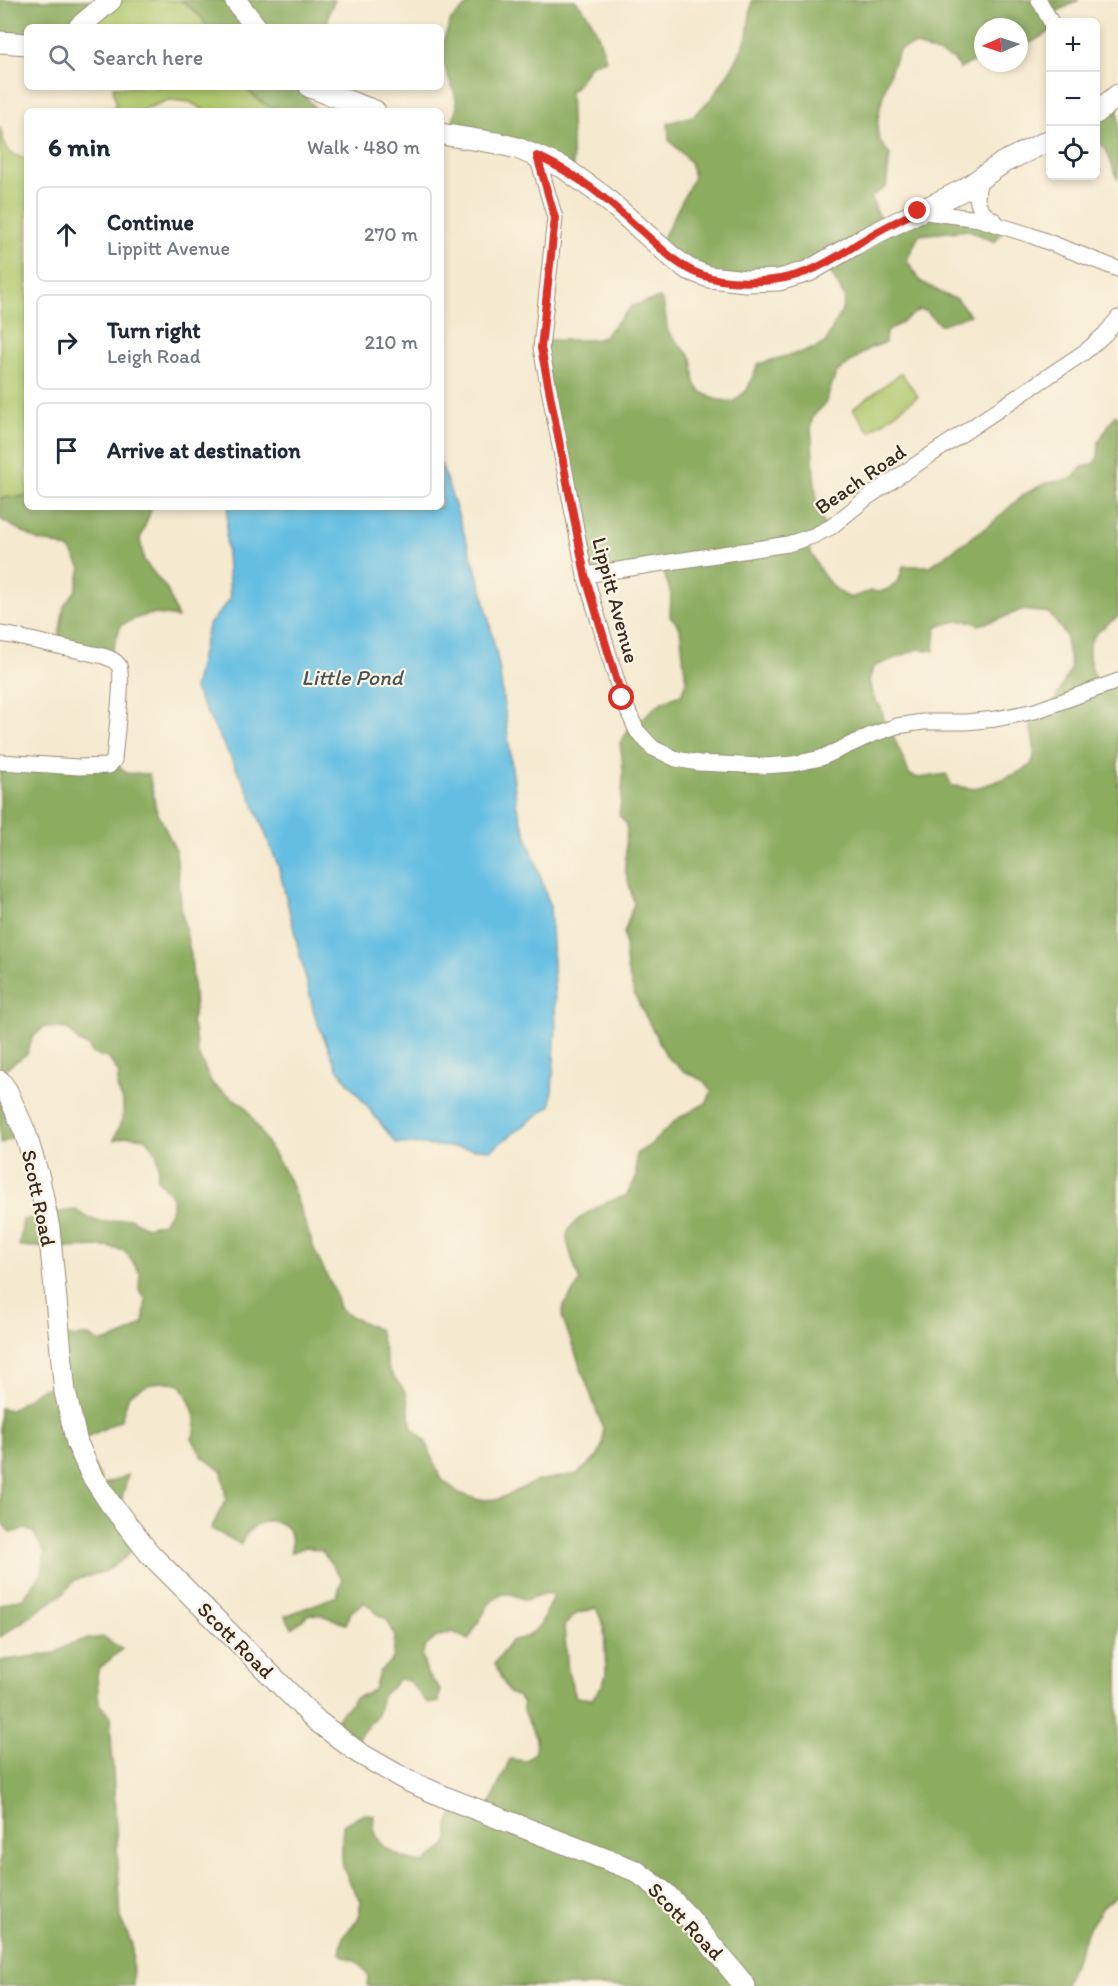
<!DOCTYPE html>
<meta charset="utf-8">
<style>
body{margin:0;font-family:Itim,sans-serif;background:#f6f6f7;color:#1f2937}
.controls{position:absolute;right:18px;top:18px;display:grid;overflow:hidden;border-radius:9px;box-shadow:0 3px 9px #0003}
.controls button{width:54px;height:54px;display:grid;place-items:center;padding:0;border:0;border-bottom:2px solid #e0e1e3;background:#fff;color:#1f2937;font:30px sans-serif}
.compass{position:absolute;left:974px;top:18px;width:54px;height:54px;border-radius:50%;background:#fff;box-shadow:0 3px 9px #0003;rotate:267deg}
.stop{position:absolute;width:18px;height:18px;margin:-14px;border:4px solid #d93025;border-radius:50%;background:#fff}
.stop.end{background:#d93025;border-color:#fff;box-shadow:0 2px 6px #0008}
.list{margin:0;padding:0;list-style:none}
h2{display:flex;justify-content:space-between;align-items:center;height:78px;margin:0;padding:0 24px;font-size:26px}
h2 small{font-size:20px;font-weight:400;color:#747a83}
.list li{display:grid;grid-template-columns:39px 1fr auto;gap:18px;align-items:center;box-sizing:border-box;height:96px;margin:0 12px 12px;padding:0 12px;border:2px solid #e0e1e3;border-radius:9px}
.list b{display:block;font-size:22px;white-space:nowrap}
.list p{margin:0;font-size:20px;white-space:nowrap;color:#747a83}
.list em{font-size:20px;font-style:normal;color:#747a83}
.icon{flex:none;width:33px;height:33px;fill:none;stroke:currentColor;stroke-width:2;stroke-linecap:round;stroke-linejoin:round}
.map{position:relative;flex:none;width:1118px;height:1986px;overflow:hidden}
.search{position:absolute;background:#fff;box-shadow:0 3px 9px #0003;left:24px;top:24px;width:420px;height:66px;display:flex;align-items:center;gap:15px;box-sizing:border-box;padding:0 21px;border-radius:9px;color:#747a83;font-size:22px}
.panel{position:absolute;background:#fff;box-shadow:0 3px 9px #0003;left:24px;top:108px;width:420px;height:402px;border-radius:9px}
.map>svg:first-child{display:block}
</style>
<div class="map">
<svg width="1118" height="1986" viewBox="0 0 1118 1986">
<rect width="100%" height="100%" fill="#fcf5e5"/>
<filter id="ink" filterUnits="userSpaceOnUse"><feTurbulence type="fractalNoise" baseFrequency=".0167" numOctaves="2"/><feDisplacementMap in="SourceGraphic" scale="12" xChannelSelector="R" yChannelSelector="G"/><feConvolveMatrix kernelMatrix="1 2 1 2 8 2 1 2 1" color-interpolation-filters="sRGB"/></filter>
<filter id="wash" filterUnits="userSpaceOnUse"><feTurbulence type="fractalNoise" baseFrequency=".008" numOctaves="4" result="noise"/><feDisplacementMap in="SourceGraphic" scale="24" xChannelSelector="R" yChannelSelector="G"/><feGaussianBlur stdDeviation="1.35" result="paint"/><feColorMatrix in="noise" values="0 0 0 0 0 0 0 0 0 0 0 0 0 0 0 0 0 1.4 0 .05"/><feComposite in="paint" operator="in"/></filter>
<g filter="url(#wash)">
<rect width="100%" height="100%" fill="#f5e9cf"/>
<!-- green -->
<g fill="#b0c86e" stroke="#767946" stroke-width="1.5">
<path d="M 115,0 L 181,0 L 201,17 L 207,27 L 83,27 Z"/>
<path d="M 113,87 L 245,87 L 260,102 L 279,111 L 206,111 L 190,102 L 168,100 L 140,111 L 111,111 L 116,104 Z"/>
<path d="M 0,126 C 3,146 5,155 27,159 L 27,496 L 0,498 Z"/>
<path d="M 901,373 L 918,396 L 870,432 L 853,409 Z"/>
</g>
<!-- forest -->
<g fill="#8cac61" stroke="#646b40" stroke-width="1.5" fill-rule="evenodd">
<path d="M 0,0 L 115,0 L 83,27 L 27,27 L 27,44 L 0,41 Z"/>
<path d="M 181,0 L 335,0 L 329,12 L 327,27 L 207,27 L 201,17 Z"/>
<path d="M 473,0 L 575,0 C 595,20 598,34 606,60 L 591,64 L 574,89 L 570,90 L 573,172 L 450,132 L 457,106 L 455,94 L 442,61 L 443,42 L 451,20 Z"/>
<path d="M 752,0 L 1079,0 L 1054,13 L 1050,22 L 1050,32 L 1019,49 L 1019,27 L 983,27 L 983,56 L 960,69 L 953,59 L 916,45 L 900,49 C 891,66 874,117 878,135 C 879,142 886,149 890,155 L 886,187 L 871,197 L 881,221 L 919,216 L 960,215 L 1001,233 L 995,242 L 969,230 L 919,235 L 907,260 L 920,281 L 945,295 L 957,299 L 970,315 L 940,325 L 926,311 L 919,310 L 886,333 L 885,343 L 870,348 L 836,373 L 825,404 L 813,416 L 811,426 C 814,460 812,495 825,528 L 805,540 C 816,563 825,587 850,598 L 870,591 L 880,592 L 890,588 L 899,580 L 903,566 L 930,566 L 991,524 L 1024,494 L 1046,483 L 1072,479 L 1082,467 L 1094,464 L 1098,457 L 1099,441 L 1115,415 L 1118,416 L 1118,617 C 1080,640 1085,652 1099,689 L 1118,683 L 1118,1896 L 1105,1904 L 1089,1928 L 1064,1986 L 367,1986 L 368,1976 L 359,1963 L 340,1954 L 343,1937 L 358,1919 L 361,1901 C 340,1870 340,1861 343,1825 L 364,1814 L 374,1815 C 369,1846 398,1858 424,1863 L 446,1846 L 449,1838 L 448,1825 L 458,1800 L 489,1806 L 510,1759 L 526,1761 L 535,1752 L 536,1738 L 523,1711 L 523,1703 L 518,1696 L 509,1693 L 494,1664 L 511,1641 L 529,1636 L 540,1625 L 553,1596 L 546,1593 L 526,1600 L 511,1594 L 501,1594 L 489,1604 L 468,1640 L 453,1632 L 437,1637 L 426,1646 L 422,1655 L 427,1674 L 440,1689 L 439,1702 L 428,1704 L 409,1681 L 399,1679 L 382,1696 L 377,1715 L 355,1741 L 333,1723 L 355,1698 L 374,1690 L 379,1672 L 393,1659 L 395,1636 L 387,1619 L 379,1615 L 364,1602 L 351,1612 L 346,1624 L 322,1615 L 310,1614 L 292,1628 L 285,1616 L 337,1596 L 342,1579 L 322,1551 L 306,1547 L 290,1553 C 301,1519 257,1506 241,1544 L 211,1529 L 226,1499 L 222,1472 L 202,1456 L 192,1438 C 202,1423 189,1399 181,1385 C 163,1377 144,1385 129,1395 L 121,1420 L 82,1440 L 103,1485 L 128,1475 L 118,1513 L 134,1548 L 121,1561 L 106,1571 L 75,1580 L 64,1593 L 0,1637 L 0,1604 L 23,1598 L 42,1573 L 45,1553 L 34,1533 L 25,1529 L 10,1533 L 0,1520 L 0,1408 L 11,1410 L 41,1389 L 64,1384 L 60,1337 L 89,1336 L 100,1342 L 111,1340 L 132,1331 L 143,1323 L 146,1299 L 139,1290 L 140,1273 L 125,1251 L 108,1247 L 53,1248 L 19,1246 L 23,1220 L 49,1213 L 76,1210 C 95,1225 108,1223 130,1218 L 146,1227 L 163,1223 L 172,1209 L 172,1196 L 157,1179 C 160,1160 159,1153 145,1138 L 128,1136 L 114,1140 L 123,1116 L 123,1101 L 117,1087 L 119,1073 L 108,1058 L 93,1054 L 88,1046 L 79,1042 L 68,1029 L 44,1027 L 32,1038 L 27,1054 L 0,1072 L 0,763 L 115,763 L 127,773 L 149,774 L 156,809 L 176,851 L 182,914 L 191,955 L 195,1009 L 191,1023 L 194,1029 L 197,1052 L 213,1085 L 245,1106 L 290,1181 L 316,1254 L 334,1290 L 339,1308 L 348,1315 L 379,1330 L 389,1370 L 406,1393 L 412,1428 L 426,1442 L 440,1478 L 459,1493 L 479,1500 L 499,1499 L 537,1481 L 577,1474 L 598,1456 L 603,1443 L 603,1428 L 562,1317 L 564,1305 L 580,1282 C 577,1272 567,1246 567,1237 C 567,1219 611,1199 626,1196 L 636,1178 L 636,1154 L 649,1146 L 677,1119 L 706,1103 L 712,1091 L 704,1081 L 684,1071 L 667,1057 L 635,996 L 627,969 L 624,933 L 634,903 L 625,869 L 627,825 L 619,815 C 623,790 625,768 620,743 L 635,719 L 639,721 L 663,701 L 681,695 L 686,682 L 680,628 L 675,621 L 670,617 L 671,594 L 663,570 L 591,572 L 540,354 L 549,340 L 595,340 L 603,337 L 632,306 L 660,298 L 664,305 L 668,332 L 692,358 L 695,383 L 700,391 L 714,399 L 733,402 L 747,390 L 758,364 L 816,348 L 825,343 L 842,310 L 845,298 L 828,268 L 723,277 L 660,244 L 694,177 L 690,162 L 669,140 L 668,123 L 693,116 L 712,98 L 735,63 L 747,37 ZM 1021,610 L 1049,613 L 1065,634 L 1071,668 L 1052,706 L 1026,714 C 1030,725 1039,753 1031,764 C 1026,772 981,788 971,788 C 965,788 958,786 952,786 L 946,774 L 919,778 L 910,775 L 892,733 L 885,723 L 881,707 L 874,699 L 869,682 L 873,667 L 918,649 L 934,651 L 936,628 C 948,622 967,617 979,625 L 1002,618 ZM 596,1608 L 604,1626 L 606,1674 L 603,1684 L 592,1699 L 576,1697 L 568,1672 L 564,1626 L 576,1614 Z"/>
<path d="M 245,87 L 299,87 L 317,111 C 281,111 272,115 245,87 Z"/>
<path d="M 1118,96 L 1118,180 L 1106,150 L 1096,137 L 1096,115 Z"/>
<path d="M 27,496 L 27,507 L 152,507 L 140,539 L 144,561 L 167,589 L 178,618 C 153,611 144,614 121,625 L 110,657 L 58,642 L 64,606 L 76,590 L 81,568 L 71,550 L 52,543 L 39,541 L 0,519 L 0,498 Z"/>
<path d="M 0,1091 L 26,1131 L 0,1144 Z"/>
<path d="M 104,1637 L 122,1649 L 100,1668 L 97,1675 L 99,1704 L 110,1715 L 121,1920 L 132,1944 L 133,1986 L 0,1986 L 0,1661 L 56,1653 C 70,1641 86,1639 104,1637 Z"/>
</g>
<!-- water -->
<path fill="#64bee2" stroke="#507480" stroke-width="1.5" d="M 441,463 L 481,585 L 499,666 L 517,807 L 550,906 L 556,1027 L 551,1105 L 491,1150 L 396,1143 L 337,1068 L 315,1017 L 279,868 L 249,792 L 194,689 L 208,626 L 230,599 L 226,538 L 228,507 L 441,507 Z"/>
</g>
<g filter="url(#ink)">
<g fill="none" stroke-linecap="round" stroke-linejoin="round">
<!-- street casing -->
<g stroke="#988a76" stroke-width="17">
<g id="street">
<path d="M 1039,0 L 1051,22"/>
<path d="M 537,156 L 555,218 L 541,348 L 585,575 L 622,698 L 637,731 L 653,748 L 676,759 L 699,763 L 764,766 L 793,764 L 821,758 L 871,735 L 897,726 L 923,722 L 966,722 L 996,719 L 1035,711 L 1118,681"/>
<path d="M 981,178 C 974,198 975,210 995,221"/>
<path d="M 918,211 L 979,219 L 1030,235 L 1118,269"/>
<path d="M 585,575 L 788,544 L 813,536 L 831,527 L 868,497 L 899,476 L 1086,351 L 1105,334 L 1118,318"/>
<path d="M 0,634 L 13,636 L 103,656 C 109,658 116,660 119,666 C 124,675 115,745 114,760 L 109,766 L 79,767 L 0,762"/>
</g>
</g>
<!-- secondary casing -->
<g stroke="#988a76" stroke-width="23">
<g id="secondary">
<path d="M 235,0 L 256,27"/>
<path d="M 79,27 L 111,0"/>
<path d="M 0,42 L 27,44"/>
<path d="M 310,87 L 375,111"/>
<path d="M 1096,113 L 1118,95"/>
<path d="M 441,134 L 497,143 L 517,148 L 564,168 L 603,196 L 672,257 L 688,269 L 709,277 L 746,281 L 779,280 L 809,271 L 864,239 L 965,189 L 1004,162 L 1050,140"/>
<path d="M 0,1081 L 7,1091 L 25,1132 L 39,1178 L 49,1228 L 65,1392 L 77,1443 L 91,1474 L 110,1503 L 149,1553 L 317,1721 L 359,1753 L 406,1780 L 447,1798 L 636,1871 L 665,1893 L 689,1918 L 745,1986"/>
</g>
</g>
<!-- street -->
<use href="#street" stroke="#fff" stroke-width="15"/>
<!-- secondary -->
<use href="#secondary" stroke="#fff" stroke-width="21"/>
</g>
</g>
<g fill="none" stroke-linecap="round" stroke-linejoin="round" filter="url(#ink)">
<!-- route -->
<path stroke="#d93025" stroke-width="8" d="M 622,698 L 585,575 L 541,348 L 555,218 L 537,156 C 580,176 603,196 637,227 C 656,243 675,265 699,274 C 728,286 777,283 806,272 C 826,265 844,252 862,241 C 880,229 899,220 918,211"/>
</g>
<g text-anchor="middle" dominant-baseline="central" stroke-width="4.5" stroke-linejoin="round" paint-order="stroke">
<!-- street labels -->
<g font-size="21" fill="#3b2a1e" stroke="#fcf5e5">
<text transform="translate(860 479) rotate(-35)">Beach Road</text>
<text transform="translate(616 600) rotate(75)">Lippitt Avenue</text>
<text transform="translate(39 1198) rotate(78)">Scott Road</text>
<text transform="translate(236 1640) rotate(45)">Scott Road</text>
<text transform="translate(686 1921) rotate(46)">Scott Road</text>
</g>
<!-- water labels -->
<g font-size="22" font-style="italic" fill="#475659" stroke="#fcf5e5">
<text x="352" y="677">Little Pond</text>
</g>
</g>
</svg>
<div class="controls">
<button>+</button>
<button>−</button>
<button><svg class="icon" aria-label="locate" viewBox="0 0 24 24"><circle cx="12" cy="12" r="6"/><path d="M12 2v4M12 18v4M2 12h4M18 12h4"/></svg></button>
</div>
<svg class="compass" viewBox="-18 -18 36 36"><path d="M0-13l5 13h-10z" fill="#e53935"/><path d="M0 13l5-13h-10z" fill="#747a83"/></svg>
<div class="stop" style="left:622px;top:698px"></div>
<div class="stop end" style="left:918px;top:211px"></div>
<div class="search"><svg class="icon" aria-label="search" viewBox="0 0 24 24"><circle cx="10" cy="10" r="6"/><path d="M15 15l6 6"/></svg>Search here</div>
<section class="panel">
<h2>6 min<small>Walk · 480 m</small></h2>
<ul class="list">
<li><svg class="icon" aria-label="ahead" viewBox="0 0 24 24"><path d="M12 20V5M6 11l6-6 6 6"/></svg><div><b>Continue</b><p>Lippitt Avenue</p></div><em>270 m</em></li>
<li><svg class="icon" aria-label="right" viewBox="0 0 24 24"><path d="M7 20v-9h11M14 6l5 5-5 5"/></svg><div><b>Turn right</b><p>Leigh Road</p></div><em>210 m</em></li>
<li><svg class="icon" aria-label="arrive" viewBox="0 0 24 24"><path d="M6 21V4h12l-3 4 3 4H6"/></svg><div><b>Arrive at destination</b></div></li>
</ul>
</section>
</div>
